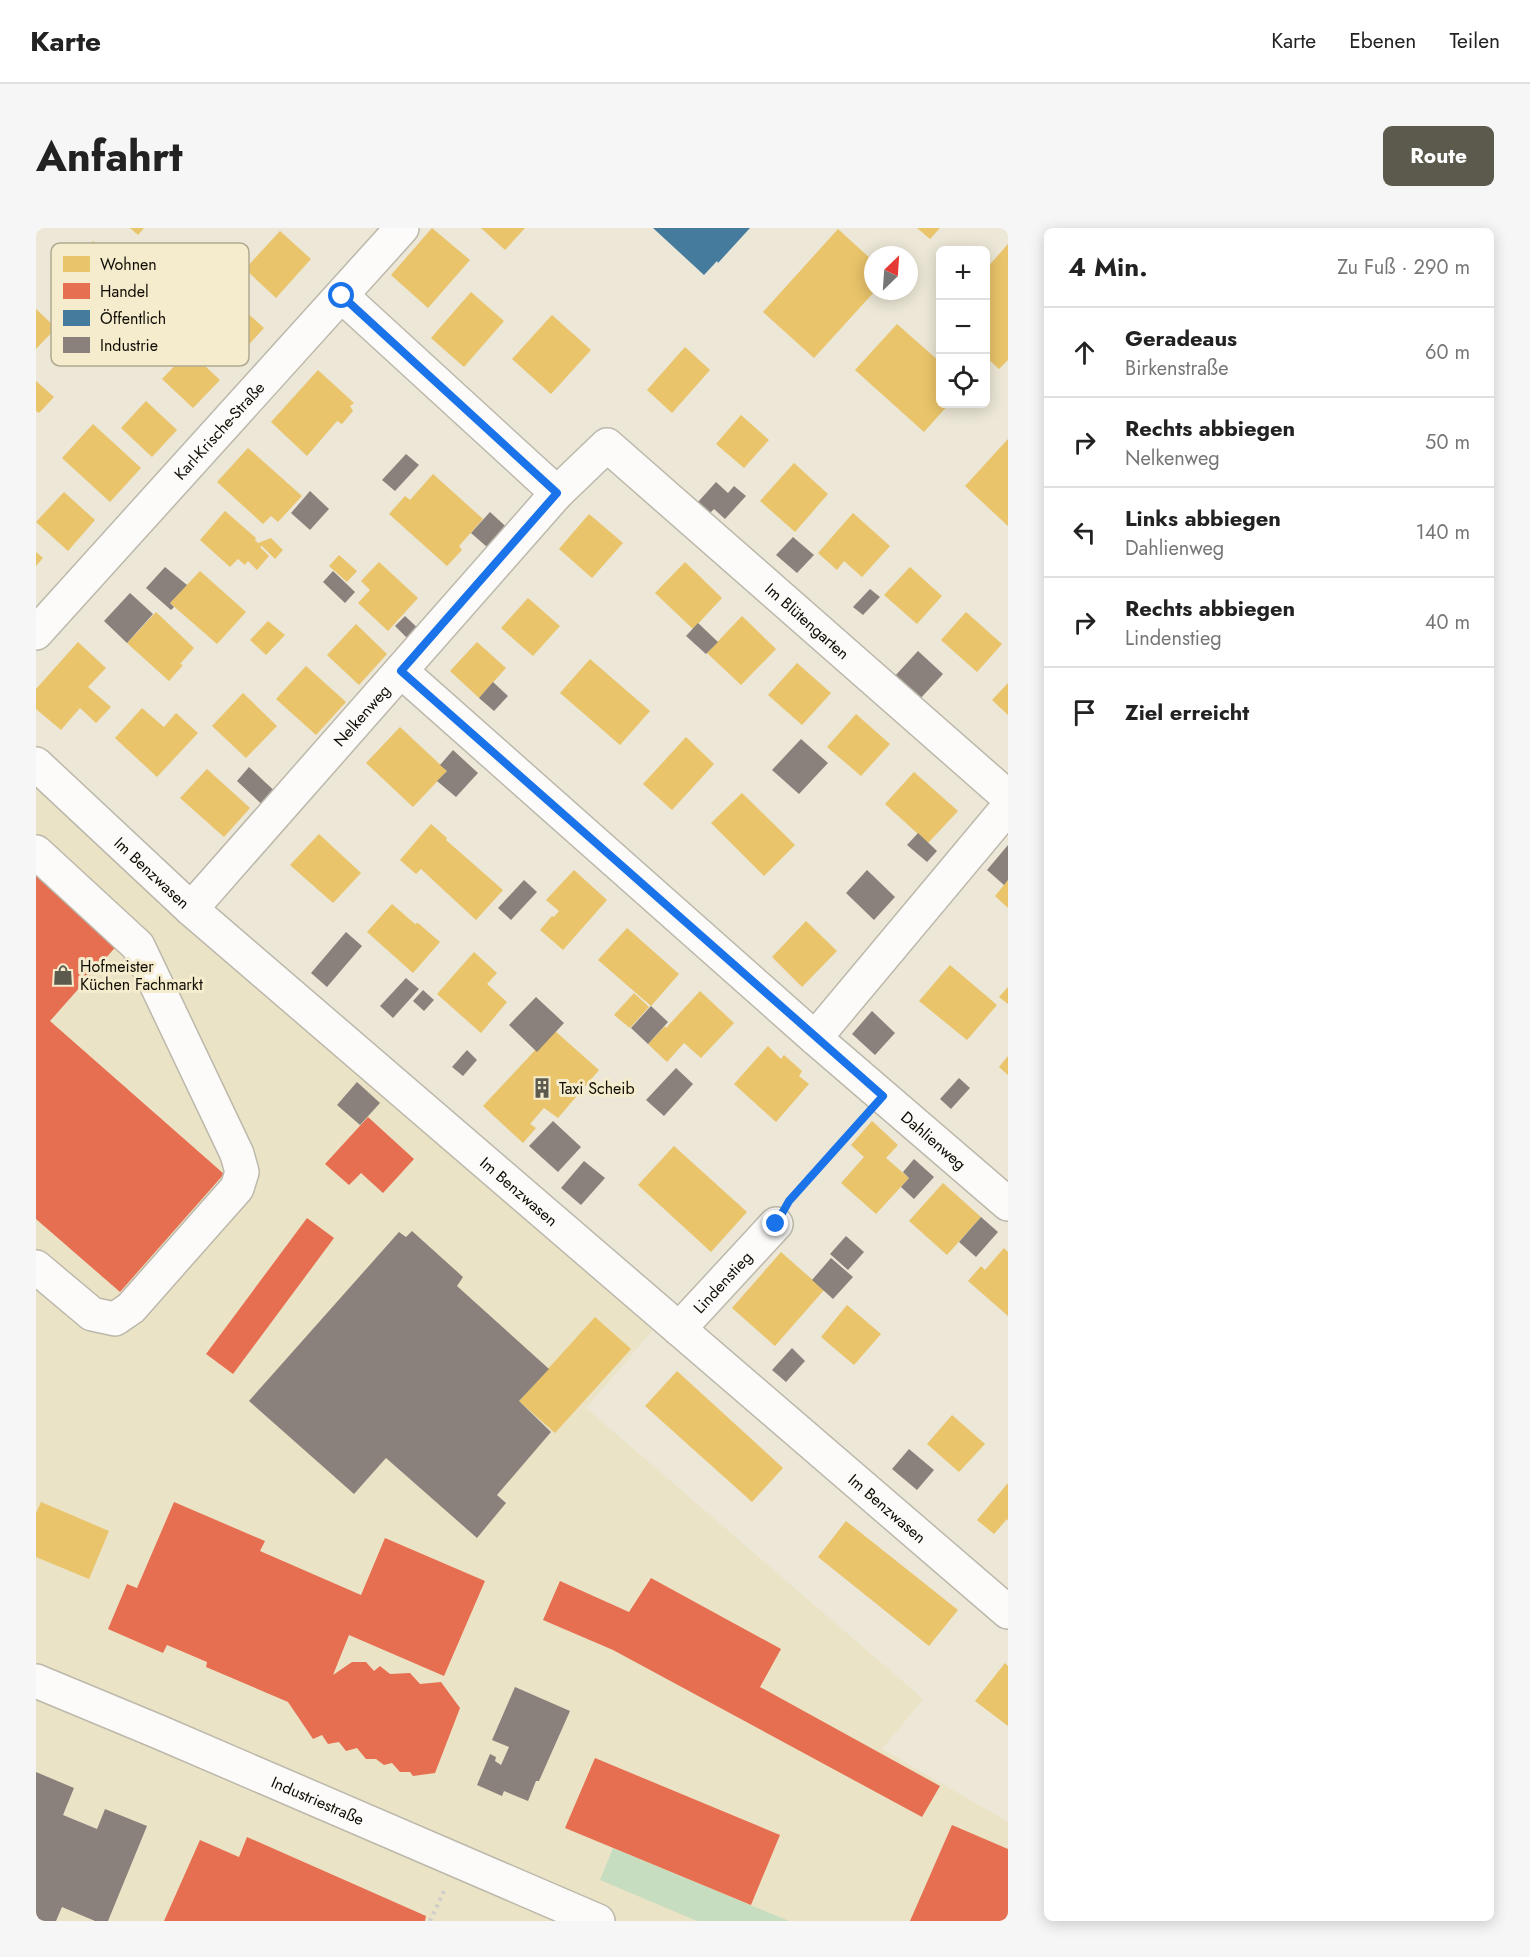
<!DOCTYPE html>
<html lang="de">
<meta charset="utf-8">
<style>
body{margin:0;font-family:Jost,sans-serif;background:#f6f6f6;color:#222}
.controls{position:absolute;right:18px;top:18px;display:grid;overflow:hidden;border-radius:9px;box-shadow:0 3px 15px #0003}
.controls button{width:54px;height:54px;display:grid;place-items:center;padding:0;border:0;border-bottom:2px solid #e0e0e0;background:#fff;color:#222;font:30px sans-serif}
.compass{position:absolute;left:828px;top:18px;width:54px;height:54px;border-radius:50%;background:#fff;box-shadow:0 3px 15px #0003;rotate:25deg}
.stop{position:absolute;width:18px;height:18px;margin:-14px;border:4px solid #1a73e8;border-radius:50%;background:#fff}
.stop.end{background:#1a73e8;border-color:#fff;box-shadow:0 2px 6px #0008}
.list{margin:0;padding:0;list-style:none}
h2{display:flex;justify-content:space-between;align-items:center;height:78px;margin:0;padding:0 24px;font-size:26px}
h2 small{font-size:20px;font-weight:400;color:#767676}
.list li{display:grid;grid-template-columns:39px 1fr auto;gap:18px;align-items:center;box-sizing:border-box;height:90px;padding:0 24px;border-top:2px solid #e0e0e0}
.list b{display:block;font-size:22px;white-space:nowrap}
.list p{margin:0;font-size:20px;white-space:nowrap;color:#767676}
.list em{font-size:20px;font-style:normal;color:#767676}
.icon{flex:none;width:33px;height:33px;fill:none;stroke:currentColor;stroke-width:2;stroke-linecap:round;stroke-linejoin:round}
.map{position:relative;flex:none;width:972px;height:1693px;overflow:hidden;border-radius:9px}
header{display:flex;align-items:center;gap:36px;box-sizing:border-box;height:84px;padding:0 30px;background:#fff;border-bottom:2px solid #e0e0e0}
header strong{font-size:28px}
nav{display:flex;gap:33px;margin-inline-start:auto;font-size:21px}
.intro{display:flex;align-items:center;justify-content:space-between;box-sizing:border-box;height:144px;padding:0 36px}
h1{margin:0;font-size:42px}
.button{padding:15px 27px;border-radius:9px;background:#5c594d;color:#fff;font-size:21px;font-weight:700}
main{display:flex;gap:36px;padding:0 36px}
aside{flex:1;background:#fff;border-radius:9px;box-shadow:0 3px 15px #0003}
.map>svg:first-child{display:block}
</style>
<header>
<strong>Karte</strong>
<nav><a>Karte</a><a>Ebenen</a><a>Teilen</a></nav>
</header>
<div class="intro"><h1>Anfahrt</h1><a class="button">Route</a></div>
<main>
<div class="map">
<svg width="972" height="1693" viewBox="0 0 972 1693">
<rect width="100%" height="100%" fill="#ece7d6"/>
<!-- built -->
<path fill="#ebe3c6" d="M 0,556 L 620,1098 L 550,1180 L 887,1471 L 846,1521 L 972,1594 L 972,1693 L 0,1693 Z"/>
<!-- green -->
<path fill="#c7ddbf" d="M 577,1620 L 753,1693 L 661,1693 L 564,1652 Z"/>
<!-- homes -->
<g fill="#e9c46a">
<path d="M 94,0 L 108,0 L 102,7 Z"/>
<path d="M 396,0 L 434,32 L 392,80 L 355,47 Z"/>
<path d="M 445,0 L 489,0 L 469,22 Z"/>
<path d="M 881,0 L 904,0 L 894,11 Z"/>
<path d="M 802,1 L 837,33 L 837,63 L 839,63 L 778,130 L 727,84 Z"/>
<path d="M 244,3 L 275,31 L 240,70 L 209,41 Z"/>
<path d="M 57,13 L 100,51 L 74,80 L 32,42 Z"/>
<path d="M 972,16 L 972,132 L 963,141 L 950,129 L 950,41 Z"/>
<path d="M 435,64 L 468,93 L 428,139 L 395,110 Z"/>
<path d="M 197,72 L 228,100 L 196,135 L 165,107 Z"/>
<path d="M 0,81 L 20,100 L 0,121 Z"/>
<path d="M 516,87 L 555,122 L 515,166 L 476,131 Z"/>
<path d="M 861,96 L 904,134 L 904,176 L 913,176 L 888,204 L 819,142 Z"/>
<path d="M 649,119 L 674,142 L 636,185 L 611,162 Z"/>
<path d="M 153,123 L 184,152 L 157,180 L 126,151 Z"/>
<path d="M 282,142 L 318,175 L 314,178 L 317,183 L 306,196 L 301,193 L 271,228 L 235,194 Z"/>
<path d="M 0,153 L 18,169 L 3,185 L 0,183 Z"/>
<path d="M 110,173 L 141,202 L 116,229 L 85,200 Z"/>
<path d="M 705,187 L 733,212 L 708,240 L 680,216 Z"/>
<path d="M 57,196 L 105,240 L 74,274 L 26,230 Z"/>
<path d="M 972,211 L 972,298 L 929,258 Z"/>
<path d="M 212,220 L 266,268 L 242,294 L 235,288 L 227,296 L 181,254 Z"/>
<path d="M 758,235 L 792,266 L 759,304 L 724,273 Z"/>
<path d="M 397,246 L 447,291 L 423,318 L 426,322 L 411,338 L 353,286 L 369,268 L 374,272 Z"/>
<path d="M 28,264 L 59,292 L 32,323 L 0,294 Z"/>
<path d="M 189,283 L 220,310 L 219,312 L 222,315 L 235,310 L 247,322 L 239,331 L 226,318 L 224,319 L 233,328 L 221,342 L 212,333 L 209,337 L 202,331 L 194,339 L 164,312 Z"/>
<path d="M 817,285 L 854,318 L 826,349 L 808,333 L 801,342 L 782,325 Z"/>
<path d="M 553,286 L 587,315 L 556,350 L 523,321 Z"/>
<path d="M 0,324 L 7,330 L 0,338 Z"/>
<path d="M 303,327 L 321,343 L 311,354 L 293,338 Z"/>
<path d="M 343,334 L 382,370 L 352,403 L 322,375 L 334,362 L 325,353 Z"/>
<path d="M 649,334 L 686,370 L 657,401 L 619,365 Z"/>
<path d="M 874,339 L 906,368 L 881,396 L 848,367 Z"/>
<path d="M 164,343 L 210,384 L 181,416 L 134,375 Z"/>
<path d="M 492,370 L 524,398 L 497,428 L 465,400 Z"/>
<path d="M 120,384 L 158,420 L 144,436 L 147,437 L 133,453 L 91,415 Z"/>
<path d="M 930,384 L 966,416 L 941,444 L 905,412 Z"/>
<path d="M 706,388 L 740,421 L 705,457 L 671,425 Z"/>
<path d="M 232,393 L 249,407 L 230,427 L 214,412 Z"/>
<path d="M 320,396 L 351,426 L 323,457 L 291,427 Z"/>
<path d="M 42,414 L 70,440 L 52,459 L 75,479 L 60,495 L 44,480 L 25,502 L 0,481 L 0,461 Z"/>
<path d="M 441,414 L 470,440 L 443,470 L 414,443 Z"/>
<path d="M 554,431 L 614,483 L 584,517 L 524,465 Z"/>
<path d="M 761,435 L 795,465 L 766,497 L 732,467 Z"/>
<path d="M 270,438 L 310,474 L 280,507 L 240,471 Z"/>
<path d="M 972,455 L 972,487 L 956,472 Z"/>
<path d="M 207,465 L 241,498 L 210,530 L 176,498 Z"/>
<path d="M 106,480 L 128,499 L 140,485 L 162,505 L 121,549 L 79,510 Z"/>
<path d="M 820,486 L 854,516 L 825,548 L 791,519 Z"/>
<path d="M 364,499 L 411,543 L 377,579 L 330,535 Z"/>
<path d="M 650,509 L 678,536 L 636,582 L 607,556 Z"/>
<path d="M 171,541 L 214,580 L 188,609 L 144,570 Z"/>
<path d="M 878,544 L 922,583 L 892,615 L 849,576 Z"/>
<path d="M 706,565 L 759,617 L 728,648 L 675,595 Z"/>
<path d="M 395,596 L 411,610 L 410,612 L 467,662 L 440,692 L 385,641 L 380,646 L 364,632 Z"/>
<path d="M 283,606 L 325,645 L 297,675 L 254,637 Z"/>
<path d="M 538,642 L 571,672 L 527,722 L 504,702 L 516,688 L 518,689 L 523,683 L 510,672 Z"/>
<path d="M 972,652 L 972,680 L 959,668 Z"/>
<path d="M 356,676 L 379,696 L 382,695 L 404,714 L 377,745 L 331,704 Z"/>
<path d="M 770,693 L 801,723 L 766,759 L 736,729 Z"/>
<path d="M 591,700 L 643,746 L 615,778 L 562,732 Z"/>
<path d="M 438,724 L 461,745 L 451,756 L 471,774 L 445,805 L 401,766 Z"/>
<path d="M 914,737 L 961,777 L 931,812 L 883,773 Z"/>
<path d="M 972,759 L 972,776 L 963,769 Z"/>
<path d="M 664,763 L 698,795 L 665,830 L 648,815 L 631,834 L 612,816 L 629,798 L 630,800 Z"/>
<path d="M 598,765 L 613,779 L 594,800 L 578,787 Z"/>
<path d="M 518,802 L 563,842 L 522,890 L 508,880 L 494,896 L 500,900 L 487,915 L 447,878 Z"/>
<path d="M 732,818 L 745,831 L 748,827 L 766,843 L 763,848 L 773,856 L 740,894 L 698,856 Z"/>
<path d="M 972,828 L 972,847 L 963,839 Z"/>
<path d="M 836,893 L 862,917 L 850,930 L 873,950 L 840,986 L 805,955 L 828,929 L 815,917 Z"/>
<path d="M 638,918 L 711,984 L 675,1024 L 602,957 Z"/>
<path d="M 907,955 L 945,989 L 911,1027 L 873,993 Z"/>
<path d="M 968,1020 L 972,1024 L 972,1088 L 932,1053 L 945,1038 L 949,1042 Z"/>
<path d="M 745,1024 L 788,1062 L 739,1118 L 696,1080 Z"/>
<path d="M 811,1077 L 845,1106 L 818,1137 L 785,1109 Z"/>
<path d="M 559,1089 L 595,1121 L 519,1205 L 483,1173 Z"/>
<path d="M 641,1143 L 747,1240 L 716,1274 L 609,1178 Z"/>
<path d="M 916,1187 L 949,1216 L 923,1244 L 891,1216 Z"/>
<path d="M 972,1255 L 972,1293 L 971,1291 L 958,1306 L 941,1292 Z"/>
<path d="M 5,1274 L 73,1303 L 53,1351 L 0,1329 L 0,1285 Z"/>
<path d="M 810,1293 L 922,1382 L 893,1418 L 782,1329 Z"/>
<path d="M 969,1435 L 972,1438 L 972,1498 L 939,1473 Z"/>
</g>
<!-- shops -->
<g fill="#e76f51">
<path d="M 0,640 L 84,714 L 14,793 L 188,946 L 84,1064 L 0,991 Z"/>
<path d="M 332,889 L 378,931 L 347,965 L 325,945 L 313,957 L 289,936 Z"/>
<path d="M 271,990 L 298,1010 L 197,1146 L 170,1126 Z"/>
<path d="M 138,1274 L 229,1313 L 224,1323 L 325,1367 L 349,1310 L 449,1353 L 408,1448 L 313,1407 L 297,1447 L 316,1434 L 330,1434 L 338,1443 L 344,1438 L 354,1446 L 374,1445 L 384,1456 L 405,1454 L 424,1480 L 399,1545 L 377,1548 L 374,1544 L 364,1544 L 356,1535 L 348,1537 L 340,1531 L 330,1531 L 321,1520 L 310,1523 L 303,1514 L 292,1516 L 286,1507 L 277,1511 L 252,1474 L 170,1439 L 171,1434 L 131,1417 L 127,1425 L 72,1401 L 91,1356 L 101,1360 Z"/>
<path d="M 615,1350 L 745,1421 L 724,1459 L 904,1558 L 886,1589 L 577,1422 L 507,1392 L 524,1353 L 593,1384 Z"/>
<path d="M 559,1530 L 744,1607 L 715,1677 L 529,1600 Z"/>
<path d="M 916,1597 L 972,1621 L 972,1693 L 874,1693 Z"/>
<path d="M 211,1609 L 390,1688 L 389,1693 L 128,1693 L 164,1612 L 203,1629 Z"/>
</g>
<!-- public -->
<path fill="#457b9d" d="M 617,0 L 714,0 L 682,35 L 681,33 L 668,47 Z"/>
<!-- industry -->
<g fill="#8a817c">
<path d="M 370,226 L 383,237 L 359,263 L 346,252 Z"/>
<path d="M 680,254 L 692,265 L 698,258 L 710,268 L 689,291 L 678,281 L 674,285 L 662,274 Z"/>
<path d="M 274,263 L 293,281 L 274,302 L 255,285 Z"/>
<path d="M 454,284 L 477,305 L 459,326 L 435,305 Z"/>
<path d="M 757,309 L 778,327 L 761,345 L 740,327 Z"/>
<path d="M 129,339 L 151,357 L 134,375 L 138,379 L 135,382 L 110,360 Z"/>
<path d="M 297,343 L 319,364 L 309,375 L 287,354 Z"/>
<path d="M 834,361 L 844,369 L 827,387 L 817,379 Z"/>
<path d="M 94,365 L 117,386 L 91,415 L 68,393 Z"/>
<path d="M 369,388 L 387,405 L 377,416 L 359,398 Z"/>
<path d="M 662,395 L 682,414 L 670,426 L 650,408 Z"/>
<path d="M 882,423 L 907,446 L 883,472 L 858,449 Z"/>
<path d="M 457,454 L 472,468 L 458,483 L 443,470 Z"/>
<path d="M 765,511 L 792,535 L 763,566 L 736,542 Z"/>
<path d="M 417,522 L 442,545 L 420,569 L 401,553 L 411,543 L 404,537 Z"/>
<path d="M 213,539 L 245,569 L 232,582 L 201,553 Z"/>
<path d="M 882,605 L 901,623 L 891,634 L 871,617 Z"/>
<path d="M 972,617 L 972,652 L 968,657 L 951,642 Z"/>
<path d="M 831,642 L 859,669 L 838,692 L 810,665 Z"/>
<path d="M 488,652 L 501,664 L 475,692 L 462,680 Z"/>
<path d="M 310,704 L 326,718 L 291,759 L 275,745 Z"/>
<path d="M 370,750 L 383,761 L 357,790 L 344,778 Z"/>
<path d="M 387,762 L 398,772 L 388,783 L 377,773 Z"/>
<path d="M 500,769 L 528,795 L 501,824 L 473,797 Z"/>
<path d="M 615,778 L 632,794 L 612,816 L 595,800 Z"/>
<path d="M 836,783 L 859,805 L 839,827 L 816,806 Z"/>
<path d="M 431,822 L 441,832 L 427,848 L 416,839 Z"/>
<path d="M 640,840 L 657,856 L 628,888 L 610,872 Z"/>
<path d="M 923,850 L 934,860 L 915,881 L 904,871 Z"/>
<path d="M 321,854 L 344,875 L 324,897 L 301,877 Z"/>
<path d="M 517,893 L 545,919 L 522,944 L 493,918 Z"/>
<path d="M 878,931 L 898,949 L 878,971 L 865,959 L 873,950 L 867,944 Z"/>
<path d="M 548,933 L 569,950 L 545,977 L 525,960 Z"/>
<path d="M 945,989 L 962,1004 L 940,1029 L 923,1014 Z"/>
<path d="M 376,1003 L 427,1049 L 421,1058 L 513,1141 L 483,1173 L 515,1204 L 461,1267 L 470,1275 L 441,1310 L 350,1230 L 318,1266 L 213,1173 L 363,1004 L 370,1009 Z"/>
<path d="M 810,1008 L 828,1024 L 812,1042 L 794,1026 Z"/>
<path d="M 795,1030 L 817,1049 L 797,1071 L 776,1052 Z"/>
<path d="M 756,1120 L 769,1133 L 750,1154 L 736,1142 Z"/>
<path d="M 873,1221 L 898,1242 L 881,1262 L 856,1241 Z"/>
<path d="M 479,1459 L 534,1483 L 503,1553 L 500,1553 L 492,1573 L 468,1563 L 466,1568 L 441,1557 L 454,1526 L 460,1529 L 459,1533 L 465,1537 L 473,1519 L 456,1512 Z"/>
<path d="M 0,1544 L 38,1560 L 27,1587 L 61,1601 L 69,1581 L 111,1598 L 72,1693 L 59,1693 L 26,1679 L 20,1693 L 0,1693 Z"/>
</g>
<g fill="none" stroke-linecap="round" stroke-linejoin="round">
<!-- minor casing -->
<g stroke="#bcb8ab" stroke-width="36">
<g id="minor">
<path d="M 306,68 L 521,265"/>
<path id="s1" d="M 0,405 L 366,0"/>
<path id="s2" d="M 365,443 L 779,810 L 972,976"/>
<path id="s3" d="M 0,536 L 155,681 L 972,1384"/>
<path d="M 0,624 L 102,718 L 201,926 L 206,944 L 201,960 L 95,1080 L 79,1091 L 56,1086 L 0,1039"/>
<path id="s4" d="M 155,681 L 521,265 L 571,217 L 972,569"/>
<path d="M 779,810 L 972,579"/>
<path id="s5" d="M 643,1101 L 740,996"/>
<path id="s6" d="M 0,1453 L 123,1504 L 562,1693"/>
</g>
</g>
<!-- path -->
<g stroke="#cecdc8" stroke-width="4" stroke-dasharray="3 4.5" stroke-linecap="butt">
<path d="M 756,969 L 825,892"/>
<path d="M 394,1693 L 409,1661"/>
</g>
<!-- minor -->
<use href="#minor" stroke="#fcfbf9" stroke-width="33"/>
</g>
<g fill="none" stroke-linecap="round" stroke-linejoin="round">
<!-- route -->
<path stroke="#1a73e8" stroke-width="8" d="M 306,68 L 521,265 L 365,443 L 847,868 L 753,973 L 740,996"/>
</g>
<!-- icons -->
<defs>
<g id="shop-bare" transform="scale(1.62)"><path d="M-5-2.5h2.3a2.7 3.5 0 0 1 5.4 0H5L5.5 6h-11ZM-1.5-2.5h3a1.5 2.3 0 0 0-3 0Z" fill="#5c594d" stroke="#f5eccd" stroke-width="2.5" paint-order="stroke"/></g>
<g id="building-bare" transform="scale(1.62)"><path d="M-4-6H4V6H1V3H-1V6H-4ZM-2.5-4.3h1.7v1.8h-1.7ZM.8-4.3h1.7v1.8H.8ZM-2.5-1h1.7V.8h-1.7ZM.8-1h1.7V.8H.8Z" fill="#5c594d" stroke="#f5eccd" stroke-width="2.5" paint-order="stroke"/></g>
</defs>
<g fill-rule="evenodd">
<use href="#shop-bare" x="27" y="747"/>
<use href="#building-bare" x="506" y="860"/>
</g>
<g text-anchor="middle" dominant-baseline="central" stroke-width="6" stroke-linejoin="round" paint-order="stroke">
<!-- street labels -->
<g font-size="16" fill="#0f0c03" stroke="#f5eccd">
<text stroke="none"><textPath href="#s1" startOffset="273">Karl-Krische-Straße</textPath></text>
<text stroke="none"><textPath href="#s4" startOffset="890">Im Blütengarten</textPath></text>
<text stroke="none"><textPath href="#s4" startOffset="258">Nelkenweg</textPath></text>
<text stroke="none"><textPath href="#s3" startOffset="159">Im Benzwasen</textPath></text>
<text stroke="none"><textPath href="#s2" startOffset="710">Dahlienweg</textPath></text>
<text stroke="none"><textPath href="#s3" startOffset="645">Im Benzwasen</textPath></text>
<text stroke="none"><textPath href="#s5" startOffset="64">Lindenstieg</textPath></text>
<text stroke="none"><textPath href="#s3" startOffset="1131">Im Benzwasen</textPath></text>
<text stroke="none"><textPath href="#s6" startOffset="306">Industriestraße</textPath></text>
</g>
<!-- poi labels -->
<g font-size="16" fill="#0f0c03" stroke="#f5eccd" text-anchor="start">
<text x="44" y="738">Hofmeister<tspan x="44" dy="18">Küchen Fachmarkt</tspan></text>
<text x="523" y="860">Taxi Scheib</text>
</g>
</g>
<!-- legend -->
<rect x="15" y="15" width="198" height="123" rx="9" fill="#f5eccd" stroke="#b0a990" stroke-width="1.5"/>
<rect x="27" y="28" width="27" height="16" fill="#e9c46a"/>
<rect x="27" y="55" width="27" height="16" fill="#e76f51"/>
<rect x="27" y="82" width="27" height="16" fill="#457b9d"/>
<rect x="27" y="109" width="27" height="16" fill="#8a817c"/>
<g font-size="16" fill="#0f0c03">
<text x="64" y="42">Wohnen</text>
<text x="64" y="69">Handel</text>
<text x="64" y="96">Öffentlich</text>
<text x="64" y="123">Industrie</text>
</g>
</svg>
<div class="controls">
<button>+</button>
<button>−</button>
<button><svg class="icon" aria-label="locate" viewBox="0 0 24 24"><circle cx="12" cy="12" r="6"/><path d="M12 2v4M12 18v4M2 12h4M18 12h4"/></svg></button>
</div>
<svg class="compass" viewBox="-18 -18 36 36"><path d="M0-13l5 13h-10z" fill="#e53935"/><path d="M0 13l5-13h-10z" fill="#767676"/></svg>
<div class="stop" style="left:306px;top:68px"></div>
<div class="stop end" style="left:740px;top:996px"></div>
</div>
<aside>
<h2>4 Min.<small>Zu Fuß · 290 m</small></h2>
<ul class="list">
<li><svg class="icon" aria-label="ahead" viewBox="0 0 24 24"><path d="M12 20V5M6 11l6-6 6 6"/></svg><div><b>Geradeaus</b><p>Birkenstraße</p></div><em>60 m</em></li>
<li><svg class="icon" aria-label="right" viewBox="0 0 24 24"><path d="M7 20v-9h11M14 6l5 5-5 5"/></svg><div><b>Rechts abbiegen</b><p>Nelkenweg</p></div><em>50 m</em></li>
<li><svg class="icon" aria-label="left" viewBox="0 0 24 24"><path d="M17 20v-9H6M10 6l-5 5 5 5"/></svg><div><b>Links abbiegen</b><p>Dahlienweg</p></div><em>140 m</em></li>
<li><svg class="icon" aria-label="right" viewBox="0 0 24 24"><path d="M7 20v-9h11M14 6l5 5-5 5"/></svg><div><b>Rechts abbiegen</b><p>Lindenstieg</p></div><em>40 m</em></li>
<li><svg class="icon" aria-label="arrive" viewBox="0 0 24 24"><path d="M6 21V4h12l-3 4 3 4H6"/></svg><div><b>Ziel erreicht</b></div></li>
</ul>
</aside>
</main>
